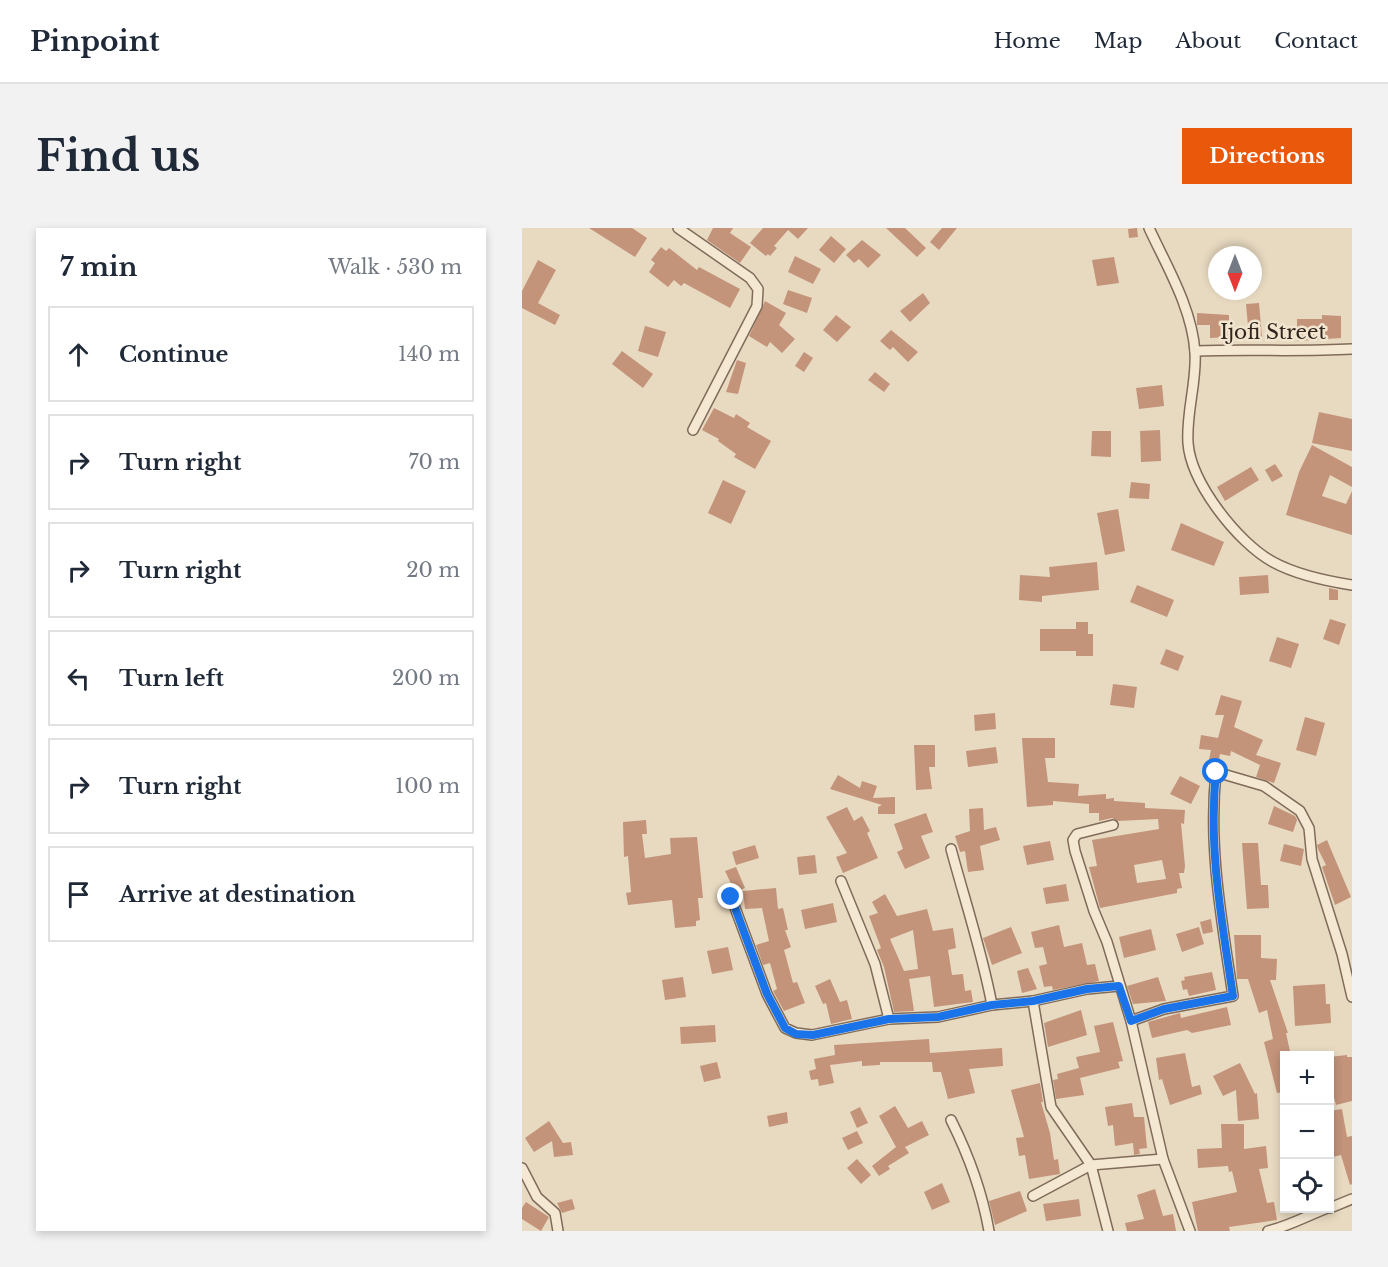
<!DOCTYPE html>
<meta charset="utf-8">
<style>
body{margin:0;font-family:"Libre Baskerville",serif;background:#f2f2f3;color:#1f2937}
.controls{position:absolute;right:18px;bottom:18px;display:grid;overflow:hidden;border-radius:0px;box-shadow:0 3px 9px #0003}
.controls button{width:54px;height:54px;display:grid;place-items:center;padding:0;border:0;border-bottom:2px solid #e0e1e3;background:#fff;color:#1f2937;font:30px sans-serif}
.compass{position:absolute;left:686px;top:18px;width:54px;height:54px;border-radius:50%;background:#fff;box-shadow:0 3px 9px #0003;rotate:180deg}
.stop{position:absolute;width:18px;height:18px;margin:-14px;border:4px solid #1a73e8;border-radius:50%;background:#fff}
.stop.end{background:#1a73e8;border-color:#fff;box-shadow:0 2px 6px #0008}
.list{margin:0;padding:0;list-style:none}
h2{display:flex;justify-content:space-between;align-items:center;height:78px;margin:0;padding:0 24px;font-size:26px}
h2 small{font-size:20px;font-weight:400;color:#747a83}
.list li{display:grid;grid-template-columns:39px 1fr auto;gap:18px;align-items:center;box-sizing:border-box;height:96px;margin:0 12px 12px;padding:0 12px;border:2px solid #e0e1e3;border-radius:0px}
.list b{display:block;font-size:22px;white-space:nowrap}
.list em{font-size:20px;font-style:normal;color:#747a83}
.icon{flex:none;width:33px;height:33px;fill:none;stroke:currentColor;stroke-width:2;stroke-linecap:round;stroke-linejoin:round}
.map{position:relative;flex:none;width:830px;height:1003px;overflow:hidden;border-radius:0px}
header{display:flex;align-items:center;gap:36px;box-sizing:border-box;height:84px;padding:0 30px;background:#fff;border-bottom:2px solid #e0e1e3}
header strong{font-size:28px}
nav{display:flex;gap:33px;margin-inline-start:auto;font-size:21px}
.intro{display:flex;align-items:center;justify-content:space-between;box-sizing:border-box;height:144px;padding:0 36px}
h1{margin:0;font-size:42px}
.button{padding:15px 27px;border-radius:0px;background:#ea580c;color:#fff;font-size:21px;font-weight:700}
main{display:flex;gap:36px;padding:0 36px}
aside{flex:1;background:#fff;border-radius:0px;box-shadow:0 3px 9px #0003}
.map>svg:first-child{display:block}
</style>
<header>
<strong>Pinpoint</strong>
<nav><a>Home</a><a>Map</a><a>About</a><a>Contact</a></nav>
</header>
<div class="intro"><h1>Find us</h1><a class="button">Directions</a></div>
<main>
<aside>
<h2>7 min<small>Walk · 530 m</small></h2>
<ul class="list">
<li><svg class="icon" aria-label="ahead" viewBox="0 0 24 24"><path d="M12 20V5M6 11l6-6 6 6"/></svg><div><b>Continue</b></div><em>140 m</em></li>
<li><svg class="icon" aria-label="right" viewBox="0 0 24 24"><path d="M7 20v-9h11M14 6l5 5-5 5"/></svg><div><b>Turn right</b></div><em>70 m</em></li>
<li><svg class="icon" aria-label="right" viewBox="0 0 24 24"><path d="M7 20v-9h11M14 6l5 5-5 5"/></svg><div><b>Turn right</b></div><em>20 m</em></li>
<li><svg class="icon" aria-label="left" viewBox="0 0 24 24"><path d="M17 20v-9H6M10 6l-5 5 5 5"/></svg><div><b>Turn left</b></div><em>200 m</em></li>
<li><svg class="icon" aria-label="right" viewBox="0 0 24 24"><path d="M7 20v-9h11M14 6l5 5-5 5"/></svg><div><b>Turn right</b></div><em>100 m</em></li>
<li><svg class="icon" aria-label="arrive" viewBox="0 0 24 24"><path d="M6 21V4h12l-3 4 3 4H6"/></svg><div><b>Arrive at destination</b></div></li>
</ul>
</aside>
<div class="map">
<svg width="830" height="1003" viewBox="0 0 830 1003">
<rect width="100%" height="100%" fill="#e8dac1"/>
<!-- building -->
<g fill="#c3937a" fill-rule="evenodd">
<path d="M 67,0 L 110,0 L 125,10 L 113,29 Z"/>
<path d="M 191,0 L 211,0 L 208,5 L 229,19 L 218,35 L 185,12 Z"/>
<path d="M 241,0 L 286,0 L 276,11 L 266,2 L 252,18 L 255,20 L 248,28 L 246,26 L 244,28 L 228,15 Z"/>
<path d="M 364,0 L 383,0 L 404,20 L 395,29 Z"/>
<path d="M 420,0 L 435,0 L 417,22 L 408,14 Z"/>
<path d="M 615,0 L 616,9 L 607,10 L 606,1 Z"/>
<path d="M 309,8 L 324,21 L 312,35 L 297,22 Z"/>
<path d="M 340,12 L 359,27 L 346,40 L 337,31 L 332,35 L 324,27 Z"/>
<path d="M 139,19 L 144,23 L 147,20 L 175,42 L 177,39 L 218,61 L 208,80 L 162,55 L 159,58 L 152,52 L 146,59 L 127,44 L 133,35 L 129,32 Z"/>
<path d="M 273,28 L 299,41 L 291,56 L 266,44 Z"/>
<path d="M 592,29 L 597,55 L 575,58 L 570,32 Z"/>
<path d="M 16,32 L 34,42 L 16,75 L 38,87 L 33,97 L 0,80 L 0,63 Z"/>
<path d="M 266,62 L 290,70 L 285,85 L 261,76 Z"/>
<path d="M 401,65 L 408,75 L 388,94 L 378,83 Z"/>
<path d="M 243,73 L 264,85 L 257,97 L 273,111 L 260,125 L 248,114 L 245,119 L 227,108 Z"/>
<path d="M 737,75 L 740,109 L 727,109 L 724,76 Z"/>
<path d="M 675,85 L 707,87 L 707,109 L 688,110 L 688,97 L 675,97 Z"/>
<path d="M 314,87 L 329,99 L 315,114 L 301,102 Z"/>
<path d="M 800,87 L 819,88 L 819,110 L 775,113 L 775,91 L 800,91 Z"/>
<path d="M 123,98 L 144,104 L 136,129 L 116,123 Z"/>
<path d="M 369,102 L 396,124 L 386,134 L 371,119 L 368,122 L 358,113 Z"/>
<path d="M 100,123 L 131,146 L 121,160 L 90,136 Z"/>
<path d="M 282,124 L 291,130 L 282,144 L 273,138 Z"/>
<path d="M 215,132 L 224,135 L 216,166 L 204,164 Z"/>
<path d="M 353,144 L 368,156 L 362,164 L 346,152 Z"/>
<path d="M 640,157 L 642,178 L 617,181 L 614,160 Z"/>
<path d="M 192,180 L 212,190 L 214,186 L 228,195 L 225,199 L 249,213 L 233,241 L 212,229 L 214,226 L 196,213 L 197,211 L 180,202 Z"/>
<path d="M 797,184 L 830,191 L 830,223 L 790,215 Z"/>
<path d="M 638,202 L 639,233 L 619,234 L 618,203 Z"/>
<path d="M 570,203 L 589,203 L 589,229 L 569,228 Z"/>
<path d="M 790,217 L 830,239 L 830,259 L 808,247 L 800,268 L 824,276 L 830,263 L 830,307 L 764,287 L 777,244 Z"/>
<path d="M 753,236 L 761,248 L 750,254 L 743,242 Z"/>
<path d="M 729,239 L 737,252 L 703,273 L 695,259 Z"/>
<path d="M 201,252 L 224,263 L 209,296 L 186,285 Z"/>
<path d="M 609,254 L 628,256 L 627,271 L 607,270 Z"/>
<path d="M 596,281 L 603,323 L 583,327 L 575,285 Z"/>
<path d="M 659,295 L 702,314 L 692,338 L 649,322 Z"/>
<path d="M 575,334 L 577,362 L 520,368 L 520,374 L 497,372 L 498,347 L 528,349 L 527,339 Z"/>
<path d="M 746,347 L 747,365 L 718,367 L 717,349 Z"/>
<path d="M 615,357 L 652,372 L 645,389 L 608,374 Z"/>
<path d="M 807,360 L 816,362 L 816,372 L 807,372 Z"/>
<path d="M 808,391 L 824,396 L 817,417 L 801,411 Z"/>
<path d="M 554,394 L 566,394 L 566,406 L 571,406 L 571,428 L 554,428 L 554,423 L 518,423 L 518,401 L 554,401 Z"/>
<path d="M 755,409 L 777,416 L 769,440 L 747,433 Z"/>
<path d="M 644,421 L 662,428 L 656,443 L 638,436 Z"/>
<path d="M 591,456 L 615,459 L 612,480 L 588,477 Z"/>
<path d="M 699,467 L 720,473 L 712,499 L 741,512 L 734,527 L 759,535 L 752,555 L 734,549 L 738,537 L 709,523 L 708,528 L 698,526 L 696,538 L 686,537 L 689,522 L 677,521 L 679,507 L 696,510 L 702,487 L 693,487 Z"/>
<path d="M 473,485 L 474,501 L 453,503 L 452,487 Z"/>
<path d="M 783,489 L 803,495 L 794,528 L 774,522 Z"/>
<path d="M 500,510 L 533,510 L 533,530 L 523,530 L 526,554 L 557,556 L 556,568 L 584,566 L 584,571 L 592,570 L 592,573 L 623,575 L 623,580 L 663,582 L 662,596 L 659,595 L 663,638 L 662,645 L 657,645 L 660,660 L 655,661 L 655,665 L 578,680 L 567,639 L 575,638 L 570,612 L 637,601 L 636,591 L 596,593 L 590,590 L 577,593 L 577,585 L 567,585 L 567,576 L 531,573 L 531,577 L 505,579 ZM 640,632 L 644,651 L 615,655 L 612,637 Z"/>
<path d="M 392,517 L 413,517 L 413,539 L 407,539 L 410,561 L 394,562 Z"/>
<path d="M 474,519 L 476,535 L 446,539 L 444,523 Z"/>
<path d="M 316,547 L 338,560 L 340,553 L 355,558 L 351,570 L 373,569 L 373,586 L 356,586 L 356,579 L 360,577 L 308,561 Z"/>
<path d="M 658,548 L 678,558 L 669,576 L 648,566 Z"/>
<path d="M 752,578 L 773,588 L 775,592 L 771,604 L 746,596 Z"/>
<path d="M 325,579 L 332,593 L 340,588 L 348,603 L 345,605 L 356,630 L 321,645 L 314,629 L 325,625 L 304,589 Z"/>
<path d="M 461,580 L 462,602 L 474,599 L 478,612 L 458,618 L 462,642 L 446,644 L 443,623 L 438,624 L 433,608 L 448,603 L 447,581 Z"/>
<path d="M 404,585 L 411,604 L 399,608 L 408,630 L 383,641 L 375,624 L 381,621 L 372,596 Z"/>
<path d="M 124,592 L 125,606 L 120,606 L 123,630 L 149,626 L 148,610 L 175,609 L 181,670 L 176,670 L 178,692 L 174,693 L 174,698 L 153,700 L 150,672 L 106,677 L 104,665 L 109,664 L 106,628 L 102,629 L 101,594 Z"/>
<path d="M 805,612 L 829,669 L 813,677 L 800,639 L 804,637 L 796,621 L 795,617 Z"/>
<path d="M 528,613 L 532,632 L 505,637 L 501,618 Z"/>
<path d="M 720,615 L 736,615 L 739,657 L 746,657 L 747,680 L 725,681 Z"/>
<path d="M 762,616 L 782,621 L 779,638 L 758,633 Z"/>
<path d="M 233,617 L 237,630 L 214,637 L 210,624 Z"/>
<path d="M 293,627 L 295,645 L 277,647 L 275,629 Z"/>
<path d="M 214,639 L 223,660 L 213,664 L 203,643 Z"/>
<path d="M 544,656 L 547,673 L 524,676 L 521,660 Z"/>
<path d="M 254,660 L 256,681 L 261,680 L 266,702 L 263,702 L 269,719 L 262,722 L 264,729 L 271,755 L 275,754 L 283,775 L 262,783 L 251,763 L 255,761 L 248,735 L 241,737 L 234,717 L 247,713 L 240,680 L 223,681 L 221,663 Z"/>
<path d="M 363,666 L 375,688 L 405,681 L 411,703 L 431,700 L 434,720 L 426,722 L 430,747 L 441,746 L 443,763 L 449,762 L 451,774 L 412,779 L 408,748 L 387,751 L 392,783 L 372,784 L 362,739 L 355,722 L 359,720 L 347,688 L 356,685 L 350,674 ZM 391,702 L 396,741 L 382,743 L 368,711 Z"/>
<path d="M 311,675 L 315,694 L 283,701 L 279,682 Z"/>
<path d="M 689,691 L 691,704 L 681,706 L 678,694 Z"/>
<path d="M 537,697 L 542,719 L 560,715 L 565,737 L 573,736 L 577,753 L 531,762 L 530,758 L 522,759 L 517,738 L 525,736 L 521,719 L 513,720 L 509,704 Z"/>
<path d="M 489,699 L 500,725 L 470,737 L 461,710 Z"/>
<path d="M 677,699 L 682,716 L 660,724 L 654,706 Z"/>
<path d="M 629,701 L 634,722 L 602,730 L 597,709 Z"/>
<path d="M 712,707 L 739,707 L 739,730 L 755,731 L 754,752 L 748,752 L 766,805 L 764,805 L 769,828 L 762,828 L 762,864 L 755,865 L 742,814 L 751,811 L 745,782 L 737,785 L 726,751 L 715,751 Z"/>
<path d="M 206,719 L 211,742 L 190,746 L 185,723 Z"/>
<path d="M 506,740 L 515,761 L 500,765 L 495,743 Z"/>
<path d="M 690,744 L 694,762 L 667,768 L 665,761 L 661,762 L 659,753 L 663,752 L 662,749 Z"/>
<path d="M 161,749 L 164,769 L 143,772 L 140,752 Z"/>
<path d="M 636,749 L 644,773 L 611,776 L 605,758 Z"/>
<path d="M 308,751 L 318,774 L 325,772 L 330,791 L 309,796 L 304,775 L 301,776 L 293,758 Z"/>
<path d="M 803,756 L 804,776 L 808,776 L 809,795 L 773,798 L 771,758 Z"/>
<path d="M 705,779 L 709,797 L 670,805 L 665,802 L 630,810 L 626,794 L 658,785 L 659,790 Z"/>
<path d="M 559,782 L 565,807 L 526,819 L 522,795 Z"/>
<path d="M 591,794 L 601,833 L 596,834 L 598,840 L 558,850 L 562,867 L 534,871 L 531,852 L 536,851 L 535,846 L 557,840 L 554,829 L 578,824 L 572,798 Z"/>
<path d="M 193,797 L 194,814 L 159,816 L 158,799 Z"/>
<path d="M 407,811 L 408,825 L 480,820 L 481,838 L 447,841 L 453,865 L 426,871 L 419,844 L 411,844 L 410,834 L 358,834 L 358,837 L 340,838 L 340,833 L 308,837 L 312,855 L 297,858 L 296,851 L 289,852 L 287,843 L 294,841 L 292,831 L 313,827 L 312,817 Z"/>
<path d="M 663,825 L 670,859 L 678,857 L 680,866 L 648,877 L 640,851 L 637,852 L 634,830 Z"/>
<path d="M 825,827 L 825,829 L 830,829 L 830,873 L 814,877 L 807,851 L 807,829 Z"/>
<path d="M 195,834 L 199,850 L 182,854 L 178,838 Z"/>
<path d="M 718,835 L 733,866 L 735,865 L 737,891 L 716,893 L 714,862 L 701,868 L 691,848 Z"/>
<path d="M 518,855 L 521,874 L 519,874 L 528,905 L 532,932 L 536,931 L 538,946 L 507,951 L 503,927 L 497,928 L 494,910 L 502,909 L 489,862 Z"/>
<path d="M 610,875 L 612,889 L 622,889 L 625,920 L 617,921 L 618,926 L 612,927 L 611,915 L 593,918 L 591,897 L 586,898 L 583,879 Z"/>
<path d="M 373,878 L 386,900 L 400,893 L 407,907 L 383,919 L 387,925 L 366,938 L 368,941 L 357,948 L 350,938 L 374,919 L 357,888 Z"/>
<path d="M 338,879 L 346,895 L 335,900 L 328,884 Z"/>
<path d="M 820,881 L 825,909 L 830,908 L 830,956 L 828,957 L 819,927 L 811,929 L 807,916 L 807,883 Z"/>
<path d="M 265,884 L 266,895 L 247,899 L 245,888 Z"/>
<path d="M 27,893 L 41,915 L 49,914 L 51,927 L 32,929 L 30,913 L 12,924 L 3,910 Z"/>
<path d="M 699,896 L 722,896 L 722,921 L 744,918 L 746,940 L 737,941 L 745,975 L 752,974 L 755,992 L 707,999 L 708,1003 L 676,1003 L 670,974 L 715,964 L 710,943 L 707,944 L 706,938 L 676,940 L 675,921 L 700,920 Z"/>
<path d="M 335,903 L 341,915 L 326,922 L 320,910 Z"/>
<path d="M 335,931 L 349,947 L 339,956 L 325,940 Z"/>
<path d="M 420,955 L 428,974 L 410,982 L 402,964 Z"/>
<path d="M 633,961 L 641,988 L 651,986 L 654,1003 L 605,1003 L 603,995 L 622,991 L 615,967 Z"/>
<path d="M 498,963 L 505,983 L 473,997 L 467,973 Z"/>
<path d="M 50,971 L 53,981 L 40,985 L 35,975 Z"/>
<path d="M 557,971 L 559,988 L 524,993 L 521,976 Z"/>
<path d="M 4,974 L 27,989 L 19,1003 L 0,991 L 0,980 Z"/>
</g>
<g fill="none" stroke-linecap="round" stroke-linejoin="round">
<!-- minor casing -->
<g stroke="#806b5a" stroke-width="12">
<g id="minor">
<path d="M 156,0 L 228,50 L 236,61 L 235,78 L 171,202"/>
<path d="M 627,0 C 645,39 670,80 673,124 C 675,154 664,184 666,215 C 669,255 716,315 751,334 C 775,347 804,353 830,357"/>
<path d="M 673,123 C 726,121 777,124 830,121"/>
<path d="M 591,597 L 555,606 L 551,612 L 553,623 L 572,683 L 585,714 L 609,793 L 641,931 L 668,1003"/>
<path d="M 429,621 C 443,673 460,724 470,777"/>
<path d="M 319,653 L 353,736 L 367,791"/>
<path d="M 209,669 L 245,766 L 263,800 L 274,805 L 290,807 L 367,791 L 416,789 L 470,777 L 511,773 L 565,761 L 597,758"/>
<path d="M 511,773 L 529,879 L 569,937 L 586,1003"/>
<path d="M 609,793 L 642,781 L 711,768 C 700,694 686,620 694,544 L 742,558 L 778,583 L 787,600 L 790,631 L 820,726 L 830,769"/>
<path d="M 429,892 C 447,928 460,963 467,1003"/>
<path d="M 0,940 L 15,969 L 33,985 L 36,1003"/>
<path d="M 511,968 L 569,937 L 641,931"/>
<path d="M 808,980 L 830,971"/>
<path d="M 746,1003 C 767,998 785,988 805,980"/>
</g>
</g>
<!-- minor -->
<use href="#minor" stroke="#f4e8d3" stroke-width="9"/>
</g>
<g fill="none" stroke-linecap="round" stroke-linejoin="round">
<!-- route -->
<path stroke="#1a73e8" stroke-width="8" d="M 209,669 L 245,766 L 263,800 L 274,806 L 291,807 L 367,791 L 416,789 L 470,777 L 511,773 L 565,761 L 597,758 L 609,793 L 642,781 L 711,768 C 700,694 686,620 694,544"/>
</g>
<g text-anchor="middle" dominant-baseline="central" stroke-width="5" stroke-linejoin="round" paint-order="stroke">
<!-- street labels -->
<g font-size="20" fill="#31251d" stroke="#f1e5cf">
<text x="751" y="104">Ijofi Street</text>
</g>
</g>
</svg>
<div class="controls">
<button>+</button>
<button>−</button>
<button><svg class="icon" aria-label="locate" viewBox="0 0 24 24"><circle cx="12" cy="12" r="6"/><path d="M12 2v4M12 18v4M2 12h4M18 12h4"/></svg></button>
</div>
<svg class="compass" viewBox="-18 -18 36 36"><path d="M0-13l5 13h-10z" fill="#e53935"/><path d="M0 13l5-13h-10z" fill="#747a83"/></svg>
<div class="stop" style="left:694px;top:544px"></div>
<div class="stop end" style="left:209px;top:669px"></div>
</div>
</main>
